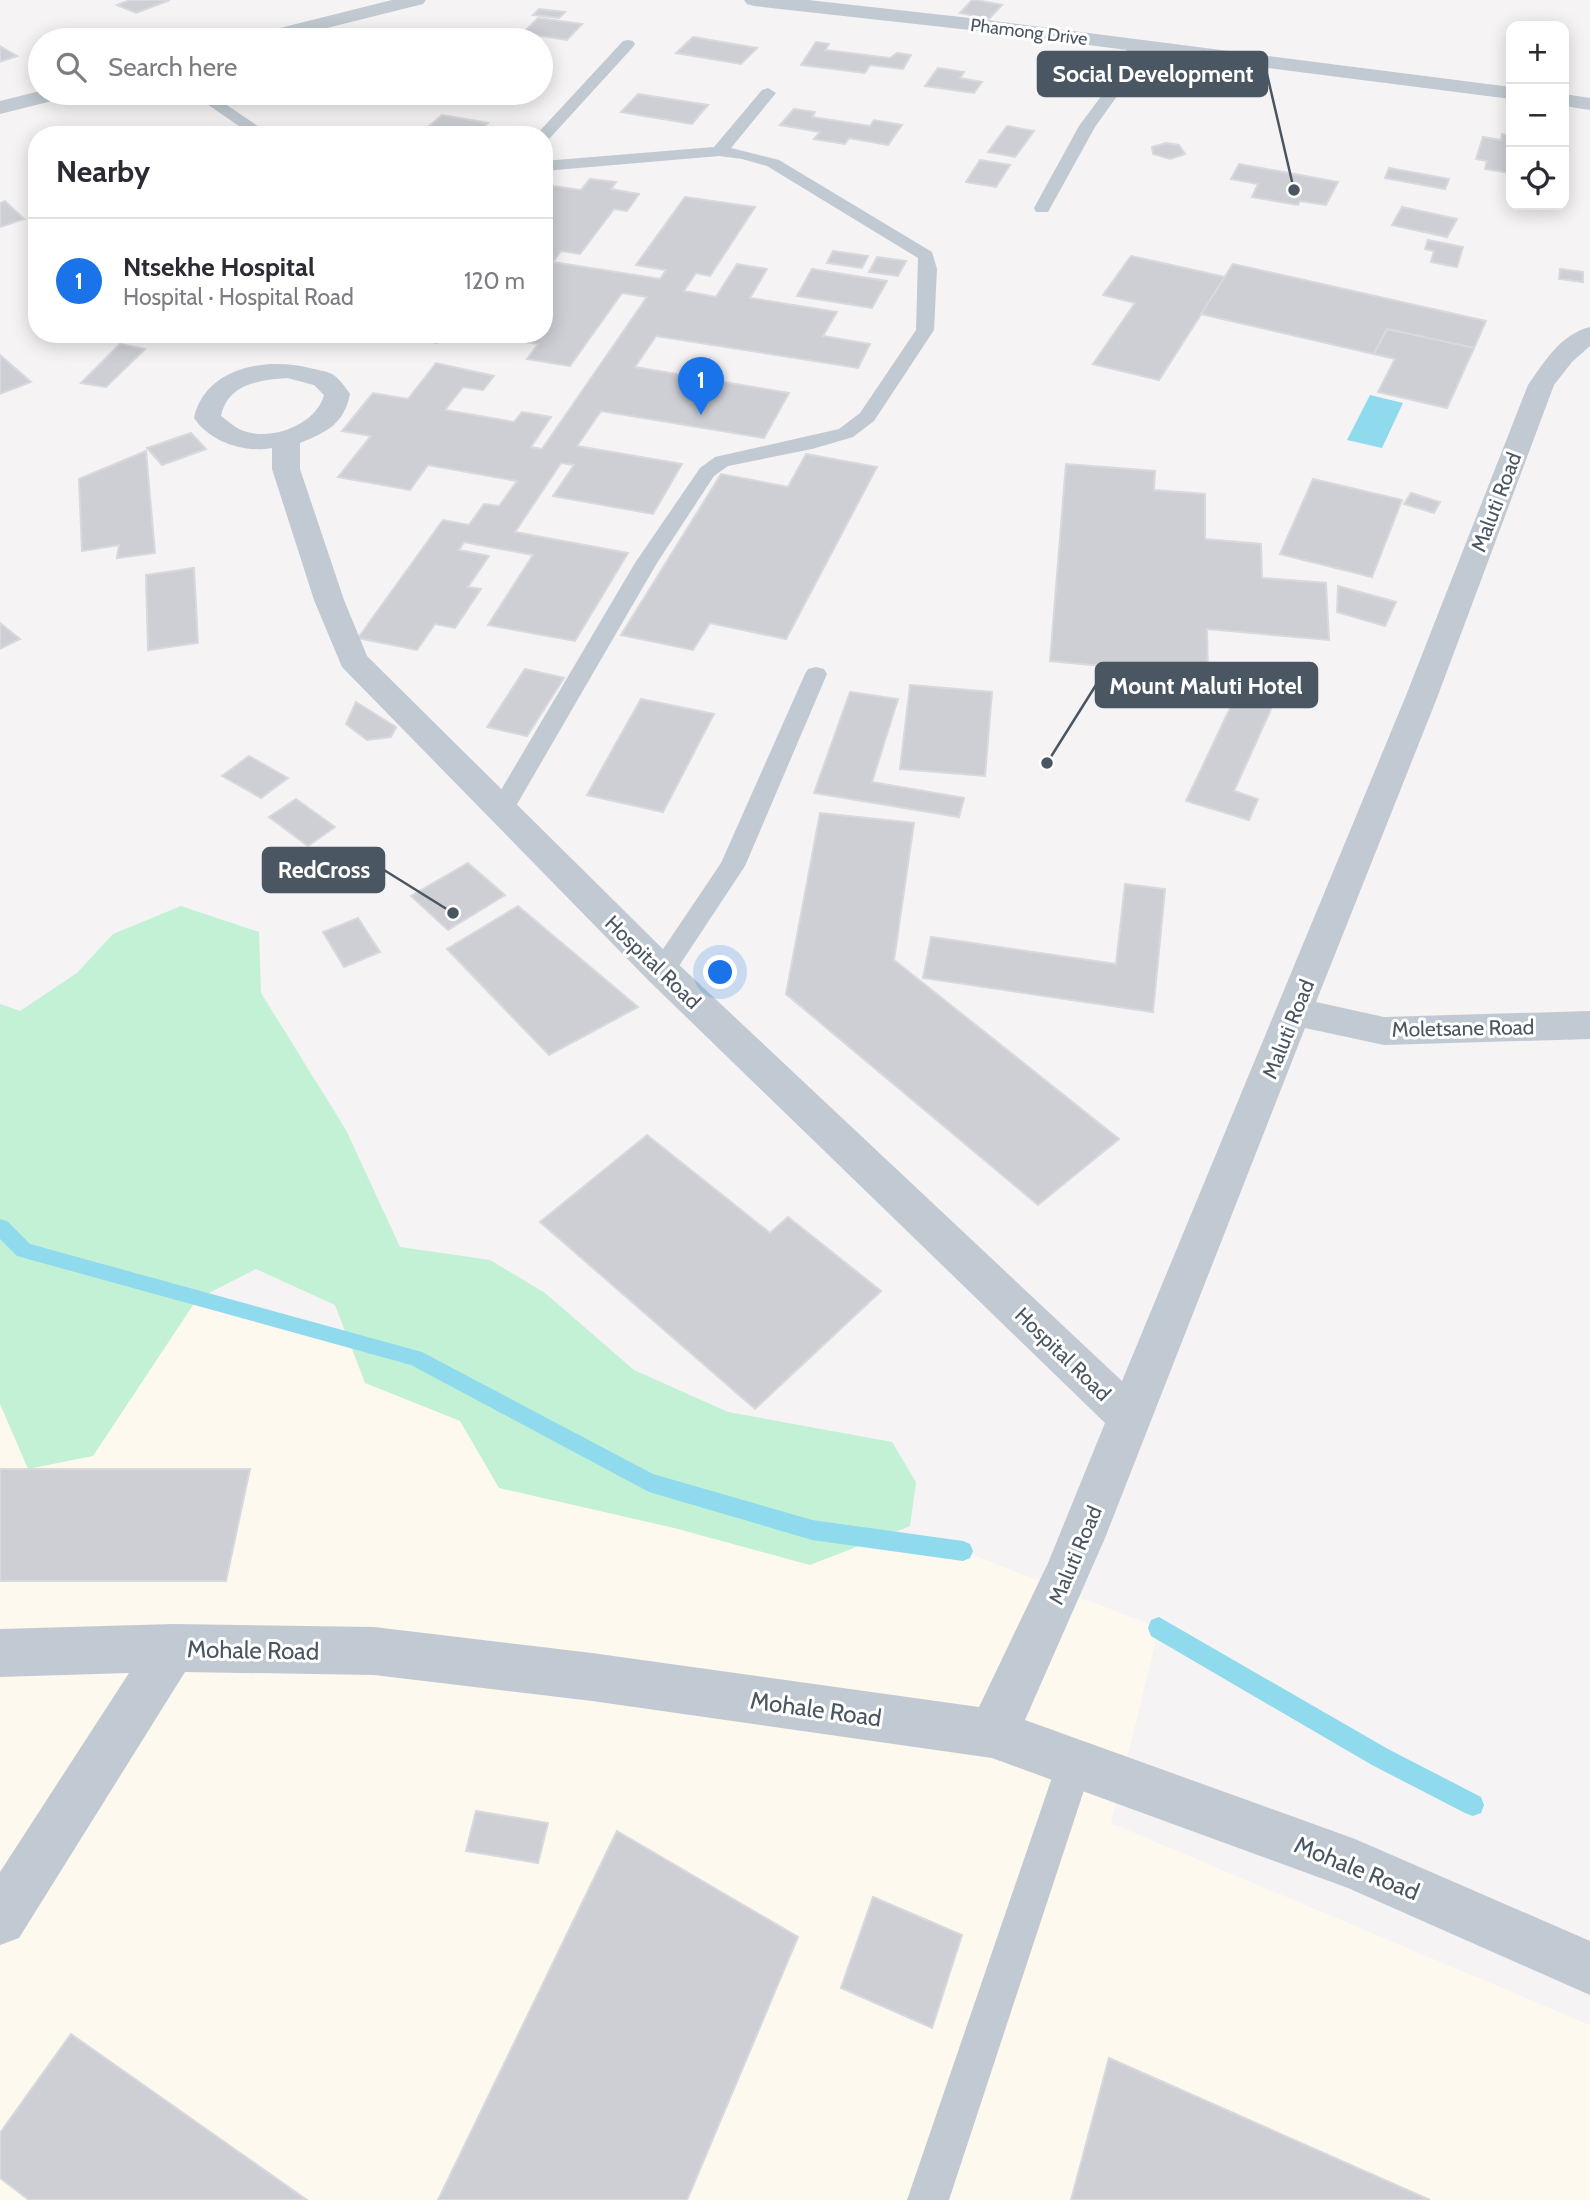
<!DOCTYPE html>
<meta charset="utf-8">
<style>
body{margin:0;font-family:Cabin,sans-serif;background:#f7f7f7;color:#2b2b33}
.controls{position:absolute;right:21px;top:21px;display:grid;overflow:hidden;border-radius:14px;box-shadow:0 4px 18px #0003}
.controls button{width:63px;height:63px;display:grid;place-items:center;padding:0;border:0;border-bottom:2px solid #e1e1e2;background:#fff;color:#2b2b33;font:35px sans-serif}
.you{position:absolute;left:721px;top:973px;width:24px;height:24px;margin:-18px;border:5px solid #fff;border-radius:50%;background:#1a73e8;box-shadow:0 0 0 10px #1a73e833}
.badge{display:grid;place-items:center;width:46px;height:46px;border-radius:50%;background:#1a73e8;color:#fff;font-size:23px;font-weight:700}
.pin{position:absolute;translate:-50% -58px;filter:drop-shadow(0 2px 4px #0008)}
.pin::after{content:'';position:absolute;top:37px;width:24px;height:21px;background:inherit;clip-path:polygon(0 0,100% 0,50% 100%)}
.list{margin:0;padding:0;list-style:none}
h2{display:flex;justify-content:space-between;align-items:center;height:91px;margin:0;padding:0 28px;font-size:30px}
h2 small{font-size:23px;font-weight:400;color:#7c7c81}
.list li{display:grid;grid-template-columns:46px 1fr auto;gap:21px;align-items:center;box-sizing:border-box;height:126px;padding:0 28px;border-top:2px solid #e1e1e2}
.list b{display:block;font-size:26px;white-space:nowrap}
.list p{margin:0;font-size:23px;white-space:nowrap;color:#7c7c81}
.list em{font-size:23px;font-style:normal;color:#7c7c81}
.icon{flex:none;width:38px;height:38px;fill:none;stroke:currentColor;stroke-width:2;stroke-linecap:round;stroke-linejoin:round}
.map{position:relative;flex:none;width:1590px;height:2200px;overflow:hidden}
.search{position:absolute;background:#fff;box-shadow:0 4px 18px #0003;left:28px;top:28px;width:525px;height:77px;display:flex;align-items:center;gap:18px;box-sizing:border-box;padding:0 24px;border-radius:38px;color:#7c7c81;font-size:26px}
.panel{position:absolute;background:#fff;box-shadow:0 4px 18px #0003;left:28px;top:126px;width:525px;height:217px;border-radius:28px}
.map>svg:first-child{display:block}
</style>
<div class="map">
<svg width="1590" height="2200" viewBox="0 0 1590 2200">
<rect width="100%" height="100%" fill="#f5f3f3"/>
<!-- commercial -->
<path fill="#fdf9ef" d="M 0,1227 L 197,1299 L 415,1358 L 812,1530 L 963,1551 L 1159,1628 L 1111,1823 L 1590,2025 L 1590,2200 L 0,2200 Z"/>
<!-- green -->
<path fill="#c3f1d5" d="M 181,906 L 259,932 L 261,993 L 346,1130 L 400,1247 L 490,1260 L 545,1293 L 634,1370 L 728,1412 L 892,1442 L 916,1482 L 910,1526 L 810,1565 L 674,1528 L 499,1488 L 460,1421 L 365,1383 L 335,1305 L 256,1269 L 197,1299 L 93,1456 L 28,1469 L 0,1404 L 0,1004 L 20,1011 L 77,973 L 113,934 Z"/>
<!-- water -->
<path fill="#90daee" d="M 1370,395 L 1403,403 L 1382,448 L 1347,440 Z"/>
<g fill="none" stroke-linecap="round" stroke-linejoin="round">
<!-- stream -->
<g fill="#90daee" fill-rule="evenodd">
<path d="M 0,1219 L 7,1221 L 30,1244 L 422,1352 L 653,1474 L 812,1520 L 963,1541 L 970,1544 L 973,1551 L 970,1558 L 963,1561 L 812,1540 L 649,1492 L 411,1365 L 17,1256 L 0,1239 Z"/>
<path d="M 1159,1617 L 1388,1749 L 1481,1797 L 1484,1805 L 1481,1813 L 1473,1816 L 1465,1813 L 1372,1765 L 1151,1636 L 1148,1628 L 1151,1620 Z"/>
</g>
</g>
<!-- building -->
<g fill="#cdcfd5" stroke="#d7d9de" stroke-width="2">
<path d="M 130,0 L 170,0 L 136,13 L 117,5 Z"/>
<path d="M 972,0 L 976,0 L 1002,5 L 989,19 L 960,13 Z"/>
<path d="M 539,9 L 565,12 L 559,18 L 533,15 Z"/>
<path d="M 538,18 L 582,24 L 567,40 L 523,33 Z"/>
<path d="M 693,37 L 757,48 L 741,64 L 676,53 Z"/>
<path d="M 816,42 L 829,44 L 825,50 L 890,58 L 897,53 L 911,55 L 903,69 L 870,65 L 865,73 L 801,65 Z"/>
<path d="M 0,46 L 17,56 L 0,62 Z"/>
<path d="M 938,68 L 964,72 L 960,78 L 982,82 L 974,93 L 925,86 Z"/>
<path d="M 315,93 L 363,93 L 355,104 L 310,101 Z"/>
<path d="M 638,94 L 708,105 L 692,124 L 621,112 Z"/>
<path d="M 794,109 L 815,112 L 812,117 L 870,126 L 874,120 L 902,125 L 888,145 L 849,138 L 845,144 L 814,139 L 820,132 L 780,125 Z"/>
<path d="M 442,115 L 488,123 L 475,135 L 420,134 Z"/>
<path d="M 1007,126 L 1034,131 L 1015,157 L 988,152 Z"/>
<path d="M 1502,134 L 1511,136 L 1511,173 L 1485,169 L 1487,161 L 1476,159 L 1483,137 L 1501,140 Z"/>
<path d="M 1166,143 L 1179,145 L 1185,154 L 1170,159 L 1153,154 L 1152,147 Z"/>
<path d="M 980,160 L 1010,165 L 996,187 L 966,182 Z"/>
<path d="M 1239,164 L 1338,182 L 1326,205 L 1300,201 L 1298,205 L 1252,197 L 1258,184 L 1231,179 Z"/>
<path d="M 1389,168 L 1449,179 L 1445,189 L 1385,178 Z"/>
<path d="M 590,179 L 616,182 L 611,189 L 639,194 L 627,211 L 614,209 L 580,254 L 561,251 L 553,262 L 660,279 L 666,270 L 636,265 L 685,197 L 755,207 L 710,276 L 696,273 L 684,291 L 716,297 L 737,264 L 767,269 L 750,298 L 837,312 L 823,336 L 870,344 L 858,368 L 656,336 L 635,367 L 789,393 L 764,438 L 601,411 L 577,446 L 682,464 L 653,514 L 553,496 L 574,465 L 561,463 L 515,532 L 628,553 L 575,641 L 488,625 L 533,555 L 464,542 L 459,550 L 489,556 L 468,587 L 481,589 L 455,628 L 435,624 L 417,650 L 358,638 L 443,520 L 469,525 L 484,504 L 499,506 L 517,481 L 428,465 L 410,490 L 338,477 L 371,436 L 342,431 L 373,393 L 408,399 L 436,363 L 494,376 L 483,390 L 463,387 L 445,410 L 514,422 L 522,412 L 551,417 L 531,447 L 542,449 L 647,297 L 622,293 L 570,366 L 527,359 L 538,344 L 501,338 L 504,334 L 544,334 L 544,196 L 553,186 L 581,190 Z"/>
<path d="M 5,201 L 24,219 L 0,227 L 0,203 Z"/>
<path d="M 1402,207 L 1457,219 L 1447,237 L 1392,225 Z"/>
<path d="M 1428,240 L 1463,247 L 1457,267 L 1431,262 L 1434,251 L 1425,249 Z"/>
<path d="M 833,251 L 868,256 L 862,268 L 827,263 Z"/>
<path d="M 1131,256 L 1225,277 L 1159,380 L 1093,364 L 1135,303 L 1103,295 Z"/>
<path d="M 877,257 L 906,261 L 898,276 L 869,272 Z"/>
<path d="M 1233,264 L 1486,321 L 1474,348 L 1387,329 L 1374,354 L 1201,314 Z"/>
<path d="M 812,269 L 887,281 L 872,308 L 797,296 Z"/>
<path d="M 1560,269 L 1583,272 L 1583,282 L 1559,279 Z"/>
<path d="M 1387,329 L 1474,348 L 1447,408 L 1378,392 L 1395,359 L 1374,354 Z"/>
<path d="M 391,334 L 444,334 L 437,343 Z"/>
<path d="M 120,344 L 145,349 L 106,387 L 81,383 Z"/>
<path d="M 0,355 L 31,382 L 0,394 Z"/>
<path d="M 191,433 L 206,449 L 162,465 L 147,448 Z"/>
<path d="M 146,451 L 155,553 L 117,558 L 119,545 L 82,551 L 79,479 Z"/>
<path d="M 806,454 L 877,467 L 786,639 L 710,623 L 693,650 L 621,635 L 721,474 L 788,487 Z"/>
<path d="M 1066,464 L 1155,471 L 1154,490 L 1205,494 L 1205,539 L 1261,544 L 1262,578 L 1326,583 L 1329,640 L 1207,629 L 1208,676 L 1050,661 Z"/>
<path d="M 1313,479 L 1402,500 L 1372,577 L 1280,554 Z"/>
<path d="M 1411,493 L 1440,502 L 1434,513 L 1404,504 Z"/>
<path d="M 194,568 L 198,643 L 148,650 L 146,575 Z"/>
<path d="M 1338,586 L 1396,602 L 1385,626 L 1337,612 Z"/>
<path d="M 0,623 L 20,639 L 0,649 Z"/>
<path d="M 1250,666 L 1286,676 L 1234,791 L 1258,799 L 1249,820 L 1186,801 Z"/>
<path d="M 525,669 L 564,678 L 527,736 L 487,727 Z"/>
<path d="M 910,685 L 992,692 L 985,776 L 900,769 Z"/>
<path d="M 850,692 L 898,699 L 872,782 L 964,798 L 959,817 L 814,793 Z"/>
<path d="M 641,699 L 714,714 L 663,812 L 587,795 Z"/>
<path d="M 356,702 L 396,727 L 391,737 L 367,740 L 346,724 Z"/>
<path d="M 249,756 L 288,778 L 261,798 L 222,776 Z"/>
<path d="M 296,799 L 335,827 L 308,846 L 269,817 Z"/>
<path d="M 820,813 L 914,823 L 894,960 L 1119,1139 L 1038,1205 L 786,994 Z"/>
<path d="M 468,863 L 505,895 L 448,930 L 411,896 Z"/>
<path d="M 1125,884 L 1165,889 L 1153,1012 L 923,978 L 931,937 L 1116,964 Z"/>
<path d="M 518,906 L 638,1007 L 549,1055 L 447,949 Z"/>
<path d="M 358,918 L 380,952 L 344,967 L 323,932 Z"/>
<path d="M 647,1135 L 770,1233 L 788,1217 L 881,1291 L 755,1409 L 540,1222 Z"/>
<path d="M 0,1469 L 250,1469 L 226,1581 L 0,1581 Z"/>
<path d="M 476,1811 L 548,1823 L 538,1863 L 466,1851 Z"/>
<path d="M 617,1831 L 798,1937 L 687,2200 L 438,2200 Z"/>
<path d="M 873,1897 L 962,1935 L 932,2028 L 841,1988 Z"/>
<path d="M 71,2034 L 307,2200 L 29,2200 L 0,2178 L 0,2133 Z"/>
<path d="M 1109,2058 L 1430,2200 L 1071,2200 Z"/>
</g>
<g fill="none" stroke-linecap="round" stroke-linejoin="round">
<!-- service -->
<g fill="#c1cad2" fill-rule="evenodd">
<path d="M 628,40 L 633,41 L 635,44 L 633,47 L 550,138 L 544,140 L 544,135 L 536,135 L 623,41 Z"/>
<path d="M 1136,42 L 1143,46 L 1120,92 L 1095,127 L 1048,212 L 1036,212 L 1034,208 L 1079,126 L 1105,91 L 1129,46 Z"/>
<path d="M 768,88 L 776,93 L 731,148 L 779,160 L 932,252 L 937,269 L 934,330 L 874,421 L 853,437 L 812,449 L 728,466 L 714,476 L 657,563 L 509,818 L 500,821 L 491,818 L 488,812 L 635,563 L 700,468 L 715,457 L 839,429 L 860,413 L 916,330 L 918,258 L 767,166 L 742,159 L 719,156 L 544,171 L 544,161 L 714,147 L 762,90 Z"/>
<path d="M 191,93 L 209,93 L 271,135 L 252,135 Z"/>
<path d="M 816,667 L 824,669 L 827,674 L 745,866 L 671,978 L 662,981 L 653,978 L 649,971 L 653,964 L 721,863 L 805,674 L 808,669 Z"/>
<path d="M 1075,1745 L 1088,1750 L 1093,1763 L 949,2200 L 907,2200 L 1057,1763 L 1062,1750 Z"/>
</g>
<!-- minor -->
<g fill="#c1cad2" fill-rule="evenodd">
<path d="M 392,0 L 426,0 L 423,4 L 279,40 L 245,40 L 248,36 Z"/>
<path d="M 744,0 L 808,0 L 979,19 L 1511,87 L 1511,99 L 979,31 L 754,6 L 747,4 Z"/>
<path d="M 40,91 L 67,93 L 64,98 L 0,114 L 0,101 Z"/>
<path d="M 1564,94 L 1590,98 L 1590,110 L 1564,106 Z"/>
<path d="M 1590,327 L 1590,346 L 1572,362 L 1554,385 L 1437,698 L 1316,1002 L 1384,1017 L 1590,1011 L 1590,1039 L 1384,1045 L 1305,1028 L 1105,1538 L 1025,1720 L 1355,1839 L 1590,1941 L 1590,1995 L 1348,1888 L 992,1758 L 592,1701 L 374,1675 L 185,1672 L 19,1938 L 0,1945 L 0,1872 L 129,1673 L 0,1677 L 0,1629 L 173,1624 L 374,1627 L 592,1653 L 979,1707 L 1048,1563 L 1105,1423 L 649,981 L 342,667 L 314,600 L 272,469 L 272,448 C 244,453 210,442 194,418 C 205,367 266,357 310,368 C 317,370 326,371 332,374 C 339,378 346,388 350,394 C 344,424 327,432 300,443 L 300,469 L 344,600 L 367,656 L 675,961 L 1122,1381 L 1405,698 L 1528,385 C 1544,362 1561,334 1590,327 ZM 287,378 L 314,385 L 324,395 C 316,426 267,443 239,429 C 233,426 227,420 221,416 C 228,384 259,380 287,378 Z"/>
</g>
</g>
<g text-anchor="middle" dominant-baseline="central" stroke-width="6" stroke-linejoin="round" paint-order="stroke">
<!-- far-street labels -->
<g font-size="18" fill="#4a5661" stroke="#fff">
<text transform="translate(1029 32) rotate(7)">Phamong Drive</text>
</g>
<!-- street labels -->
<g font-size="21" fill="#4a5661" stroke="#fff">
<text transform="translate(1496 502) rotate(-69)">Maluti Road</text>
<text transform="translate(653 962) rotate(44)">Hospital Road</text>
<text transform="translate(1463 1028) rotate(-1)">Moletsane Road</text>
<text transform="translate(1288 1029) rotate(-68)">Maluti Road</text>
<text transform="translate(1063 1354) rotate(44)">Hospital Road</text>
<text transform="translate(1075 1555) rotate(-67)">Maluti Road</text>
</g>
<!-- near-street labels -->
<g font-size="24" fill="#4a5661" stroke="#fff">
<text transform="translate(253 1650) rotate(1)">Mohale Road</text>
<text transform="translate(816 1709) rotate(8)">Mohale Road</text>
<text transform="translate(1357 1868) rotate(22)">Mohale Road</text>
</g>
</g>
<!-- callouts -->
<path fill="none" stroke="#4a5661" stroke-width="2.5" d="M1294 190L1267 74M1047 763L1096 685M453 913L384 870"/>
<g fill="#4a5661" stroke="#fff" stroke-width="2.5">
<circle cx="1294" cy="190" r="7"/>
<circle cx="1047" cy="763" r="7"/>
<circle cx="453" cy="913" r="7"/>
</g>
<g fill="#4a5661" stroke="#4a5661" stroke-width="2.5">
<rect x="1038" y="52" width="229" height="44" rx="7"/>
<rect x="1096" y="663" width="221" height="44" rx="7"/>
<rect x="263" y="848" width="121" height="44" rx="7"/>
</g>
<g font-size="23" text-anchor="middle" font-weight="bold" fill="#fff">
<text x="1153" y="82">Social Development</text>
<text x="1206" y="694">Mount Maluti Hotel</text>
<text x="324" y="878">RedCross</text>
</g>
</svg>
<div class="controls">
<button>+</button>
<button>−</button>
<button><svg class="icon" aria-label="locate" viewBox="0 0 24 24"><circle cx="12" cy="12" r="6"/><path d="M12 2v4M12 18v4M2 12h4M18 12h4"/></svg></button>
</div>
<div class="you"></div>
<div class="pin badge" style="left:701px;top:415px">1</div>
<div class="search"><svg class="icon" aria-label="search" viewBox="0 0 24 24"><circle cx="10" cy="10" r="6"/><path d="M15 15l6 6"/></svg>Search here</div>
<section class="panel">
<h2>Nearby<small></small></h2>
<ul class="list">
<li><span class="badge">1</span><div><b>Ntsekhe Hospital</b><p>Hospital · Hospital Road</p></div><em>120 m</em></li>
</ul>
</section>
</div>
